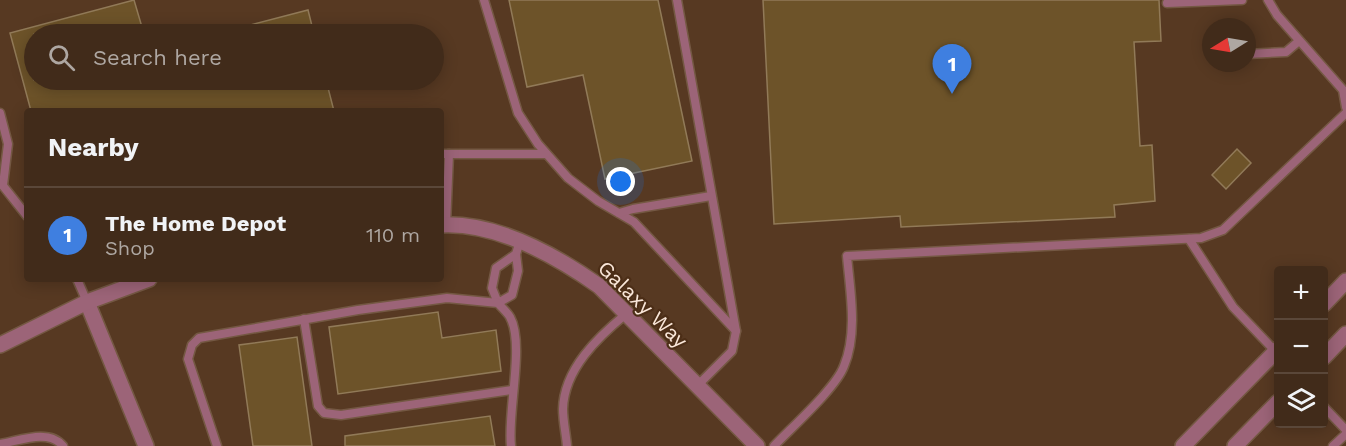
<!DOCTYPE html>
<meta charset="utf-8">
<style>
body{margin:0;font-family:"Work Sans",sans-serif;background:#4c3727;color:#f1f3f6}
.controls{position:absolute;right:18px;bottom:18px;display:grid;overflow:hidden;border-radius:6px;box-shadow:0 3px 15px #0003}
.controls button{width:54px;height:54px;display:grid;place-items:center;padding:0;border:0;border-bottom:2px solid #5a4739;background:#412b1a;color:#f1f3f6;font:30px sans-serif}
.compass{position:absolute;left:1202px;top:18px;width:54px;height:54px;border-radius:50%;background:#412b1a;box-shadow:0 3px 15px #0003;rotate:259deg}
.you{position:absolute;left:621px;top:182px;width:21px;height:21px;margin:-15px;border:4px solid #fff;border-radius:50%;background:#1a73e8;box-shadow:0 0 0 9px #1a73e833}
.badge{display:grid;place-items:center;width:39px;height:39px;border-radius:50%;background:#6fc2f4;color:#fff;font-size:20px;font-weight:700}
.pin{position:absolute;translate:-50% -50px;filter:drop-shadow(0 2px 3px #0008)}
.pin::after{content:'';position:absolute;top:32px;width:21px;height:18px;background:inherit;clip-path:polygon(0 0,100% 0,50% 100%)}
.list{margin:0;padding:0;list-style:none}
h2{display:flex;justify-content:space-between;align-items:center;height:78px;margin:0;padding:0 24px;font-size:26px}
h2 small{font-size:20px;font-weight:400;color:#aea7a2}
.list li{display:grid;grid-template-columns:39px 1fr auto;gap:18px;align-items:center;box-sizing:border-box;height:96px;padding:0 24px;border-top:2px solid #5a4739}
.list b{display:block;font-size:22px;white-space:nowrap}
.list p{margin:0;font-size:20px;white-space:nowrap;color:#aea7a2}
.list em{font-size:20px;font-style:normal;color:#aea7a2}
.icon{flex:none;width:33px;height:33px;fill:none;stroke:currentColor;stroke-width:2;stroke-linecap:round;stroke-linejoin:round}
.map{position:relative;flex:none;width:1346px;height:446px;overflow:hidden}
.search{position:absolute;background:#412b1a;box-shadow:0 3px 15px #0003;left:24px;top:24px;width:420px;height:66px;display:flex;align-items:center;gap:15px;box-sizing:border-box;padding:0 21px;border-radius:33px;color:#aea7a2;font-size:22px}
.panel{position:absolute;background:#412b1a;box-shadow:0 3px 15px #0003;left:24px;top:108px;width:420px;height:174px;border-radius:6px}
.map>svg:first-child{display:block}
</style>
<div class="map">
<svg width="1346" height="446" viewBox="0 0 1346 446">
<rect width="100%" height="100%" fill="#573922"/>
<!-- building -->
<g fill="#6d5329" stroke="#917a58" stroke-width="1.5">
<path d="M 134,0 L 144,34 L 34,34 L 34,80 L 326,80 L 334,111 L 31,111 L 10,33 Z"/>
<path d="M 509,0 L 658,0 L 692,161 L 605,179 L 583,75 L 527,87 Z"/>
<path d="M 763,0 L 1159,0 L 1161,41 L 1134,42 L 1140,146 L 1152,145 L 1155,201 L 1114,205 L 1115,217 L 901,227 L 900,216 L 774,224 Z"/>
<path d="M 308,10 L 314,34 L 236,34 L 235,29 Z"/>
<path d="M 1237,149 L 1251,163 L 1226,189 L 1212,175 Z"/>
<path d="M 438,312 L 442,338 L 496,330 L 501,371 L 338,394 L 329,327 Z"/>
<path d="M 297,337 L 312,446 L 253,446 L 239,345 Z"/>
<path d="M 490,416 L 495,446 L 345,446 L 345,436 Z"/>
</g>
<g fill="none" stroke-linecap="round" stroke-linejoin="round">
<!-- lane casing -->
<g stroke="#745843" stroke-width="11">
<g id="lane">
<path d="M 484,0 L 518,113 L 538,144 L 568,178 L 598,201 L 634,222 L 736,331"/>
<path d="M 677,0 L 736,331 L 732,351 L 697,386"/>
<path d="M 1268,0 L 1277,15 L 1343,90 L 1346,107"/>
<path d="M 1167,3 L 1242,0"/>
<path d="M 1247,54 L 1286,52 L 1299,41"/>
<path d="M 0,113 L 8,144 L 3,185"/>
<path d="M 441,154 L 546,154"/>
<path d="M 0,182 L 27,216"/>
<path d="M 619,213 L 633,209 L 711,196"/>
<path d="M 446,225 L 449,154"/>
<path d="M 1189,239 L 1233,307 L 1276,352"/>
<path d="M 516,254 L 496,268 L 492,288 L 498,303 L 512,295 L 518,271 L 516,254 L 520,241"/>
<path d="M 77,279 L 87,302"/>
<path d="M 304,319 L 318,406 L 324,413 L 341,415 L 512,390"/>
<path d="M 1324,407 L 1346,430"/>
<path d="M 0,444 C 19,441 49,428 63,446"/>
<path d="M 217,446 L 188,359 L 192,345 L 199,338 L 358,310 L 447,298 L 498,303 C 501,307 507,312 510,317 C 525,344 507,412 511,446"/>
<path d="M 567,446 C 566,434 563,421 563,409 C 564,369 598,337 626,314"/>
<path d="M 774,446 C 791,428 836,388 844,366 C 858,333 850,290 847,256 L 1201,238 L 1223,230 L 1346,113"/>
<path d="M 1333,446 L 1346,434"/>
</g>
</g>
<!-- street casing -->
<g stroke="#745843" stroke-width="18">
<g id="street">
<path d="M 441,225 C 497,222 555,255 599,286 L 757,446"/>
<path d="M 87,302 L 146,446"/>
<path d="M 1324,304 L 1346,281"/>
<path d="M 0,345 L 87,302 L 149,279"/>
<path d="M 1324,357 L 1346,334"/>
<path d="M 1183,446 L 1278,349"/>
<path d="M 1235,446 L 1278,402"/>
</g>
</g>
<!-- lane -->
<use href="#lane" stroke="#9c6478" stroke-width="8"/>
<!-- street -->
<use href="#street" stroke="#9c6478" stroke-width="15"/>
</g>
<g text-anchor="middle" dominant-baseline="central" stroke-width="4.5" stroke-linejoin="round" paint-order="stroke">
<!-- street labels -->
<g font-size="21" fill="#fae7d9" stroke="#4c2e17">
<text transform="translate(643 304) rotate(44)">Galaxy Way</text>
</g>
</g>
</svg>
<div class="controls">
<button>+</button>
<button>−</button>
<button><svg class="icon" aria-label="layers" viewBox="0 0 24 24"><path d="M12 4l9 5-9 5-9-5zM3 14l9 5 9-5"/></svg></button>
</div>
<svg class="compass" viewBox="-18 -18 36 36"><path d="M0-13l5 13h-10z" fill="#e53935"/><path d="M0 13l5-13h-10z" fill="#aea7a2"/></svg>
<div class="you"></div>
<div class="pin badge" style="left:952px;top:94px;background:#3f7fe0">1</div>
<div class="search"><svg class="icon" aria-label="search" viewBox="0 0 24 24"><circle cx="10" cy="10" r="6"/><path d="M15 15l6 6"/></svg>Search here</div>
<section class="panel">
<h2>Nearby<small></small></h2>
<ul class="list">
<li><span class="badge" style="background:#3f7fe0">1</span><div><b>The Home Depot</b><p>Shop</p></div><em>110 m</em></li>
</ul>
</section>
</div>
